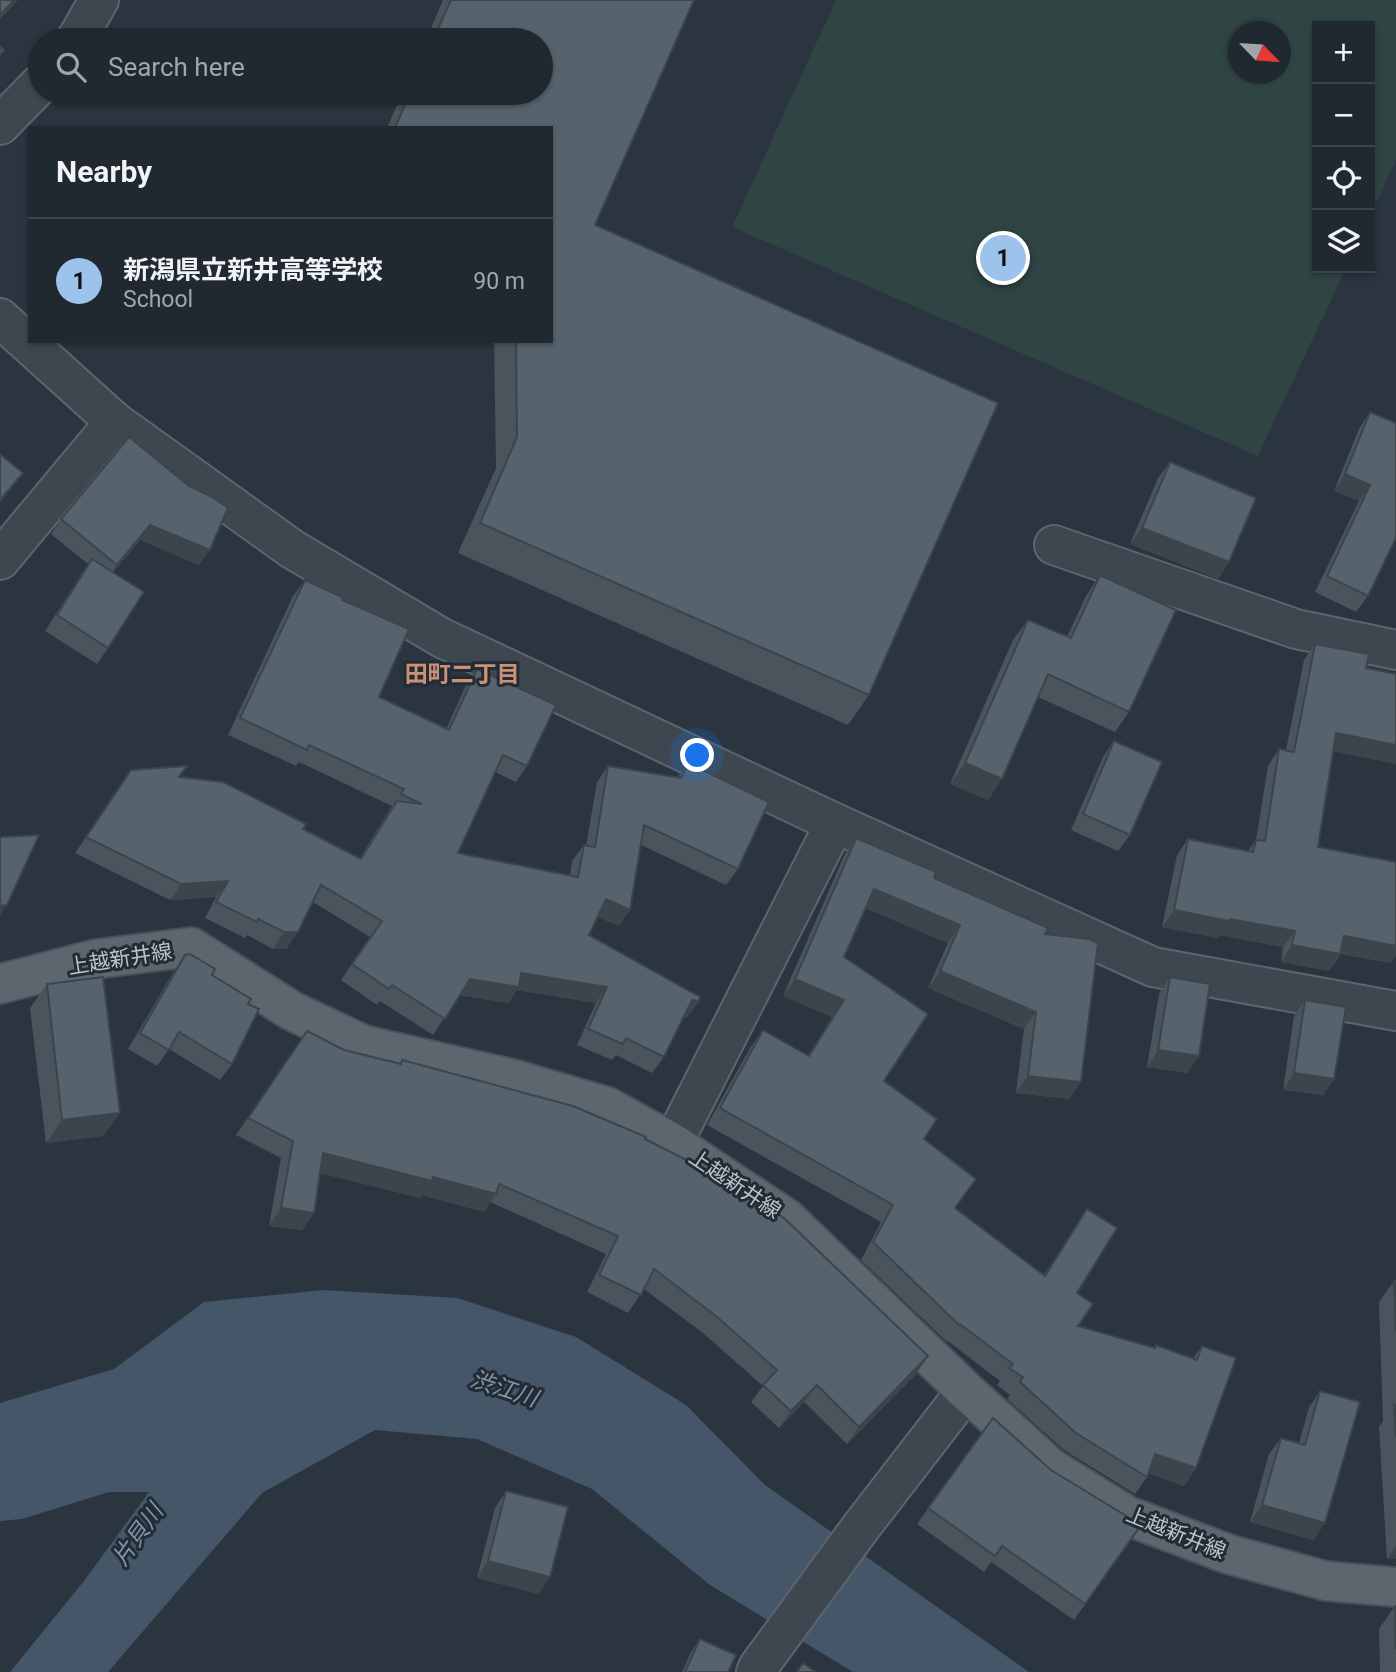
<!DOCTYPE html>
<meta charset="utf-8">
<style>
body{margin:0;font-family:Roboto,"Noto Sans JP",sans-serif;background:#2d343c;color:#f1f3f6}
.controls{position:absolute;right:21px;top:21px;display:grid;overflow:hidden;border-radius:0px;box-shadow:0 2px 5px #0004}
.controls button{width:63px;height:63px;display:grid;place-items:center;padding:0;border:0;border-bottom:2px solid #3d444c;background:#202830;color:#f1f3f6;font:35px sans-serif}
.compass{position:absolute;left:1228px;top:21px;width:63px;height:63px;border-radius:50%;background:#202830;box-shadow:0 2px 5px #0004;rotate:115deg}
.you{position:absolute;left:698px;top:756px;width:24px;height:24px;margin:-18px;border:5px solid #fff;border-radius:50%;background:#1a73e8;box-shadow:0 0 0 10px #1a73e833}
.badge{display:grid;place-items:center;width:46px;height:46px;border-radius:50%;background:#9dc3ec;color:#111;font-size:23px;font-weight:700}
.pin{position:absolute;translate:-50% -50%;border:4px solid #fff;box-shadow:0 2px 7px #0006}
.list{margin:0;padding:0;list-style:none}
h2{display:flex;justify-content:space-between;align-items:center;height:91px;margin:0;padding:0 28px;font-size:30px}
h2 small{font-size:23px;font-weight:400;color:#a2a6ab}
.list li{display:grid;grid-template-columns:46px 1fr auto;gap:21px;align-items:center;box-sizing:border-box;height:126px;padding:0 28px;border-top:2px solid #3d444c}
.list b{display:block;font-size:26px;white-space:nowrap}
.list p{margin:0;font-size:23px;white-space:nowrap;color:#a2a6ab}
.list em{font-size:23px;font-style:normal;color:#a2a6ab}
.icon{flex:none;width:38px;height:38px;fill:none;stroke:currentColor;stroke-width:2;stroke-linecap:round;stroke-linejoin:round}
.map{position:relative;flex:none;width:1396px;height:1672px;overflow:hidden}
.search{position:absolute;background:#202830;box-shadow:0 2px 5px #0004;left:28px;top:28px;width:525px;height:77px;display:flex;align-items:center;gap:18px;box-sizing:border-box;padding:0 24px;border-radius:38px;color:#a2a6ab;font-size:26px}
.panel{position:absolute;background:#202830;box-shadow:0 2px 5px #0004;left:28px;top:126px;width:525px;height:217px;border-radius:0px}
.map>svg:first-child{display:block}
</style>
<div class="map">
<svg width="1396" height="1672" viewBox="0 0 1396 1672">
<rect width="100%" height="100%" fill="#2a3540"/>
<!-- green -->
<path fill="#2f4443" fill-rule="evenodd" d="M 836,0 L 1396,0 L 1396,160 L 1370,216 L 1370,26 L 1317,26 L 1317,268 L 1346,268 L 1258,456 L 732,227 ZM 1238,32 L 1280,32 L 1280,74 L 1238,74 Z"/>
<!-- water -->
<path fill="#445668" d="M 324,1290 L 457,1298 L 576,1337 L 686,1405 L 765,1485 L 1029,1672 L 853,1672 L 710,1585 L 592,1489 L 477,1439 L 375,1430 L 262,1493 L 108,1672 L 10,1672 L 84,1581 L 149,1492 L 109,1492 L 22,1519 L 0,1521 L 0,1403 L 114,1369 L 204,1302 Z"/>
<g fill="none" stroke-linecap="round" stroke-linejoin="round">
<!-- street casing -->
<g stroke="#5c656d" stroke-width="42">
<g id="street">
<path d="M 76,40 L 99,0"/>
<path d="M 0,125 L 40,84"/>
<path d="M 0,318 L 115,422 L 292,549 L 442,638 L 835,823 L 1153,967 L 1396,1011"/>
<path d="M 1054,545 L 1296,629 L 1396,650"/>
<path d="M 0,560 L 115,422"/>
<path d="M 673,1143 L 835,823"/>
<path d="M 756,1672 L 759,1666 L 861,1527 L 966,1391"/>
</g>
</g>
<!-- primary casing -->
<g stroke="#485059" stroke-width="42">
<path id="primary" d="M 0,984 L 96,959 L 191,947 L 292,1011 L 364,1045 L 513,1079 L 608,1107 L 673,1143 L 786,1218 L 966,1391 L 1051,1468 L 1128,1516 L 1228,1554 L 1326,1581 L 1396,1587"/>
</g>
<!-- street -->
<use href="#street" stroke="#3e4750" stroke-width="38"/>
<!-- primary -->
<use href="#primary" stroke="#5c666f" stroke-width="38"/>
</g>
<!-- wall -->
<g fill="#4a545d">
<path d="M 443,0 L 694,0 L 595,225 L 869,695 L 848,725 L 458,553 L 496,468 L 494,341 L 551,341 L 551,128 L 387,128 L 402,93 L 541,93 L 541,40 L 426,40 Z"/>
<path d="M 1370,412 L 1368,596 L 1356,612 L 1315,592 L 1359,501 L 1334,491 L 1359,429 Z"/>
<path d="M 129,437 L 199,565 L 140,540 L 113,572 L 108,648 L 97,664 L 45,631 L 88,564 L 51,534 L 61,519 Z"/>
<path d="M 1170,462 L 1229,562 L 1218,579 L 1130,544 L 1158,478 Z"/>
<path d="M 1100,575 L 1129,712 L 1115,732 L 1038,697 L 1002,779 L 988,800 L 950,784 L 1013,640 L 1028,620 L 1067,637 L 1086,596 Z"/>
<path d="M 305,580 L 342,600 L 379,697 L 446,729 L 466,685 L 477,669 L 527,766 L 516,782 L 495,772 L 458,853 L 570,875 L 572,861 L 584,845 L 586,846 L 597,782 L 608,766 L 678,777 L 688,763 L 738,869 L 726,885 L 641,845 L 619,926 L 598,917 L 589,935 L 688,1017 L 683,1017 L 664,1057 L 652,1073 L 616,1055 L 612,1060 L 577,1045 L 596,1003 L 517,990 L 508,1003 L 459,995 L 433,1035 L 380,1001 L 377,1005 L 341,980 L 370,937 L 313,902 L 298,932 L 286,949 L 273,949 L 247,935 L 245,938 L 205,918 L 216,897 L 170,900 L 75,853 L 131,770 L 179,777 L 303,829 L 360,858 L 392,806 L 299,762 L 296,766 L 228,735 L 293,596 Z"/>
<path d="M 1315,644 L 1333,751 L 1318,847 L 1391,963 L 1341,954 L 1329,971 L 1281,962 L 1283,947 L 1219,935 L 1218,938 L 1162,927 L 1177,855 L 1188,839 L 1248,851 L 1256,840 L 1268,766 L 1279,749 L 1286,750 L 1304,660 Z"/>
<path d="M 1114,741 L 1130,835 L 1118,851 L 1071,830 L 1103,757 Z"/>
<path d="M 856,838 L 1045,934 L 1081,1082 L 1069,1099 L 1016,1093 L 1024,1029 L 928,988 L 948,943 L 865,908 L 844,957 L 884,1081 L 924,1139 L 955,1208 L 1044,1275 L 1087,1209 L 1077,1293 L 1078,1326 L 1154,1348 L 1156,1345 L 1193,1358 L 1202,1346 L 1196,1468 L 1184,1486 L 1148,1473 L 1147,1477 L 1135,1494 L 1064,1450 L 1007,1399 L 1010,1395 L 997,1385 L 1000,1381 L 948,1341 L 947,1342 L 861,1260 L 881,1222 L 707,1125 L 750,1048 L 763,1030 L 808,1056 L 832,1017 L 783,996 L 844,856 Z"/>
<path d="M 185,955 L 248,1004 L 232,1064 L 220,1080 L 169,1049 L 157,1066 L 128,1049 L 174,971 Z"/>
<path d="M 1170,977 L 1199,1056 L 1187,1073 L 1147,1067 L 1159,994 Z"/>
<path d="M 47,984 L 120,1113 L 103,1136 L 46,1143 L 30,1008 Z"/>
<path d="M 1305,1000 L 1334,1079 L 1323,1095 L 1283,1090 L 1294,1016 Z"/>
<path d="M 307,1031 L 344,1050 L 399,1064 L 402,1060 L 645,1139 L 928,1356 L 916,1374 L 847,1444 L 804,1402 L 779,1428 L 751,1402 L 763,1386 L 703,1333 L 644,1289 L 628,1313 L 587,1292 L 606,1254 L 490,1202 L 484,1212 L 422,1195 L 420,1198 L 320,1173 L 302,1230 L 269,1226 L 281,1158 L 236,1135 Z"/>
<path d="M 1394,1281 L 1396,1281 L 1396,1559 L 1387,1559 L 1379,1427 L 1383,1421 L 1379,1302 Z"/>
<path d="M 1320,1391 L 1314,1540 L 1250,1522 L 1269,1454 L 1281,1438 L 1299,1443 L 1309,1407 Z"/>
<path d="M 993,1418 L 1051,1470 L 1141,1525 L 1074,1620 L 991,1562 L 984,1572 L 917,1524 Z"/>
<path d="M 506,1491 L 539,1594 L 477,1578 L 495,1508 Z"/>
<path d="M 1395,1606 L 1396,1606 L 1396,1672 L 1380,1672 L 1379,1629 Z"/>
<path d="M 700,1639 L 728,1672 L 682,1672 L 691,1652 Z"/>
</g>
<!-- shaded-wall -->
<g fill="#3c454c">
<path d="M 14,0 L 18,0 L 0,20 L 0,15 Z"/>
<path d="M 23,473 L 11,489 L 0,503 L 0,500 Z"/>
<path d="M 1345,474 L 1370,485 L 1359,501 L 1334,491 Z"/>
<path d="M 150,525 L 210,550 L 199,565 L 140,540 L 107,580 L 117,565 Z"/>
<path d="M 1142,528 L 1229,562 L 1218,579 L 1130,544 Z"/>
<path d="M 1336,733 L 1396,745 L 1396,764 L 1325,750 Z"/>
<path d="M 965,763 L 1002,779 L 988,800 L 950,784 Z"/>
<path d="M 228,881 L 216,897 L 170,900 L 181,884 Z"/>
<path d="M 874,889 L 960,925 L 948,943 L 861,906 Z"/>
<path d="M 606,899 L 630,910 L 619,926 L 595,916 Z"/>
<path d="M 7,905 L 0,915 L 0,906 Z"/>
<path d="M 1174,910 L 1230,919 L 1295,931 L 1283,947 L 1219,935 L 1218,938 L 1162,927 Z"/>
<path d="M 284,932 L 298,932 L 286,949 L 273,949 Z"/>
<path d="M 1344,936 L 1396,946 L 1396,956 L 1391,963 L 1332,952 Z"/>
<path d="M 1292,945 L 1340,954 L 1329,971 L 1281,962 Z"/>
<path d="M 940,971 L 1036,1012 L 1024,1029 L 928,988 Z"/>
<path d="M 521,973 L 607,987 L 596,1003 L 517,990 L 508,1003 L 458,995 L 470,979 Z"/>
<path d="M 795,979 L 844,1000 L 832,1017 L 783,996 Z"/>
<path d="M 692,1000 L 699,1001 L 688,1017 L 680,1016 Z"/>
<path d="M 1158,1050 L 1199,1056 L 1187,1073 L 1147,1067 Z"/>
<path d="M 1294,1073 L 1334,1079 L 1323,1095 L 1283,1090 Z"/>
<path d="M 1028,1076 L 1081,1082 L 1069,1099 L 1016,1093 Z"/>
<path d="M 120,1113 L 103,1136 L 46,1143 L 62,1120 Z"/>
<path d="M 323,1153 L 433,1177 L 496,1194 L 484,1212 L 422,1195 L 420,1198 L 311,1171 Z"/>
<path d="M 281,1208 L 314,1213 L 302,1230 L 269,1226 Z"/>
<path d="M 928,1356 L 916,1374 L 847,1444 L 859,1427 Z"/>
<path d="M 817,1385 L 804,1402 L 779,1428 L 791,1411 Z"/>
<path d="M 1155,1454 L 1196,1468 L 1184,1486 L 1143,1471 Z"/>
<path d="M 1262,1505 L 1325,1523 L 1314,1540 L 1250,1522 Z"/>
<path d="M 1396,1546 L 1396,1559 L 1387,1559 Z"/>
<path d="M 488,1561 L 550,1577 L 539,1594 L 477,1578 Z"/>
</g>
<!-- building -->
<g fill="#56626c" stroke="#3c454c" stroke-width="2">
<path d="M 0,0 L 14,0 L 0,15 Z"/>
<path d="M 451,0 L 694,0 L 595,225 L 998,403 L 869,695 L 480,523 L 517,437 L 516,341 L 551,341 L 551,128 L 395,128 L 410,93 L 541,93 L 541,40 L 433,40 Z"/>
<path d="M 0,46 L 4,50 L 0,55 Z"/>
<path d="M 1370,412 L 1396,423 L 1396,538 L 1368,596 L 1327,576 L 1370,485 L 1345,474 Z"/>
<path d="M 129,437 L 189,486 L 214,498 L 228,508 L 210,550 L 150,525 L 117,565 L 61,519 Z"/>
<path d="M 0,454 L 23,473 L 0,500 Z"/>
<path d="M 1170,462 L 1256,498 L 1229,562 L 1142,528 Z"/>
<path d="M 92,559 L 144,592 L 108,648 L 57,615 Z"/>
<path d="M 1100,575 L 1176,610 L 1129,712 L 1048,674 L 1002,779 L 965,763 L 1028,620 L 1071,638 Z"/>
<path d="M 305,580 L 344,598 L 342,600 L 409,629 L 379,697 L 449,730 L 477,669 L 556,705 L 527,766 L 503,755 L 458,853 L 578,877 L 584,845 L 595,847 L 608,766 L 681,778 L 688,763 L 769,802 L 738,869 L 644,825 L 630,910 L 606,899 L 589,935 L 700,997 L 699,1001 L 692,1000 L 664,1057 L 626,1038 L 623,1044 L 588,1029 L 607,987 L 521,973 L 519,987 L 470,979 L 445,1019 L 392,985 L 389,989 L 352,964 L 382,921 L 321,885 L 298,932 L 284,932 L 258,919 L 257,922 L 216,902 L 228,881 L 181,884 L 86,837 L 131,770 L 187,766 L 179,777 L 223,782 L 306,824 L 303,829 L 361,859 L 397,801 L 422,804 L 401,794 L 404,789 L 309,745 L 307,750 L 240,718 Z"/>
<path d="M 1315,644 L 1369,654 L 1366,668 L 1396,674 L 1396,745 L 1336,733 L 1318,847 L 1396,862 L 1396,946 L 1344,936 L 1340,954 L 1292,945 L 1295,931 L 1230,919 L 1229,921 L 1174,910 L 1188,839 L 1253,852 L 1256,840 L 1265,841 L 1279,749 L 1294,752 Z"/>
<path d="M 1114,741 L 1162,762 L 1130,835 L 1083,814 Z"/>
<path d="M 39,835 L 7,905 L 0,906 L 0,837 Z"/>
<path d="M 856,838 L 936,872 L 934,878 L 1048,928 L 1045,934 L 1089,939 L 1098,943 L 1081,1082 L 1028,1076 L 1036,1012 L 940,971 L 960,925 L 874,889 L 844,957 L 928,1014 L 884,1081 L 937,1119 L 924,1139 L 976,1179 L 955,1208 L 1045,1276 L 1087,1209 L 1117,1228 L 1077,1293 L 1093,1304 L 1078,1326 L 1155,1348 L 1156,1345 L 1197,1360 L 1202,1346 L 1236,1358 L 1196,1468 L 1155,1454 L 1147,1477 L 1076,1433 L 1020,1382 L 1023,1377 L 1009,1368 L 1013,1364 L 960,1324 L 959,1325 L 873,1242 L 893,1205 L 720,1108 L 763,1030 L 809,1056 L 844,1000 L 795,979 Z"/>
<path d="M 190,954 L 215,969 L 212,975 L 251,999 L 248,1004 L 259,1009 L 232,1064 L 179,1032 L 169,1050 L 140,1033 L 185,955 Z"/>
<path d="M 103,977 L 120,1113 L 62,1120 L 47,984 Z"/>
<path d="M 1170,977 L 1210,984 L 1199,1056 L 1158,1050 Z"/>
<path d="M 1305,1000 L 1346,1007 L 1334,1079 L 1294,1073 Z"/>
<path d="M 307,1031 L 344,1050 L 401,1064 L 402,1060 L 573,1106 L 646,1137 L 645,1139 L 736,1185 L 784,1218 L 928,1356 L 859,1427 L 817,1385 L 791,1411 L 763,1385 L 777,1370 L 716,1316 L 654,1269 L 641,1295 L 599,1275 L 618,1236 L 499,1184 L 496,1194 L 433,1177 L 432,1181 L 323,1153 L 314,1213 L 281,1208 L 293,1141 L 248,1118 Z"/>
<path d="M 1394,1281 L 1396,1281 L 1396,1331 Z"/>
<path d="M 1320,1391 L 1360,1402 L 1325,1523 L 1262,1505 L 1281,1438 L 1305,1445 Z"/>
<path d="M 1394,1405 L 1396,1406 L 1396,1437 Z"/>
<path d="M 993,1418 L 1051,1470 L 1141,1525 L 1085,1604 L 1002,1546 L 995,1556 L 928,1508 Z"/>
<path d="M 506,1491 L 568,1507 L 550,1577 L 488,1561 Z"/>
<path d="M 1395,1606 L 1396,1606 L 1396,1650 Z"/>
<path d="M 700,1639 L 736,1655 L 728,1672 L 685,1672 Z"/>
<path d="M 803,1663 L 816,1672 L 797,1672 Z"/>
</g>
<g text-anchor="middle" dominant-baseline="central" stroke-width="6" stroke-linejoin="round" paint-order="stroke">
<!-- street labels -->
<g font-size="21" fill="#bbc2ca" stroke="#232c35">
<text transform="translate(120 959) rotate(-9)">上越新井線</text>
<text transform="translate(735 1184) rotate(34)">上越新井線</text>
<text transform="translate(1176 1533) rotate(22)">上越新井線</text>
</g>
<!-- neighbourhood labels -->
<g font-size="23" font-weight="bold" fill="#ca9276" stroke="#232c35">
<text x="462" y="674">田町二丁目</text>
</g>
<!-- water labels -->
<g font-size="23" font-style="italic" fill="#8095a9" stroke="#232c35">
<text transform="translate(504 1389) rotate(18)">渋江川</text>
<text transform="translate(138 1535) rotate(-55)">片貝川</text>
</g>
</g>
</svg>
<div class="controls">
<button>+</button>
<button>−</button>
<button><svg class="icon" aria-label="locate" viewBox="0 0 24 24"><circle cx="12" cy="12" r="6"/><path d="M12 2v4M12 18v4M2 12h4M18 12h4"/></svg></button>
<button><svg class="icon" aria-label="layers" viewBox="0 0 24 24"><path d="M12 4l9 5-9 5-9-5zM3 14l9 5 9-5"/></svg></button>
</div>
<svg class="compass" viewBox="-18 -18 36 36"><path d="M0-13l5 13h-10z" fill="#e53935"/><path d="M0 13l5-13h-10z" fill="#a2a6ab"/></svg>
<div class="you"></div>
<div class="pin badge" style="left:1003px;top:258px">1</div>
<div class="search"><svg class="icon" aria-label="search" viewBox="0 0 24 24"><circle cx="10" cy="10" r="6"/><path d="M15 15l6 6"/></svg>Search here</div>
<section class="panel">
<h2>Nearby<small></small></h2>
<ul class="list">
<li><span class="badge">1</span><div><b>新潟県立新井高等学校</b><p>School</p></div><em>90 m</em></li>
</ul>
</section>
</div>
